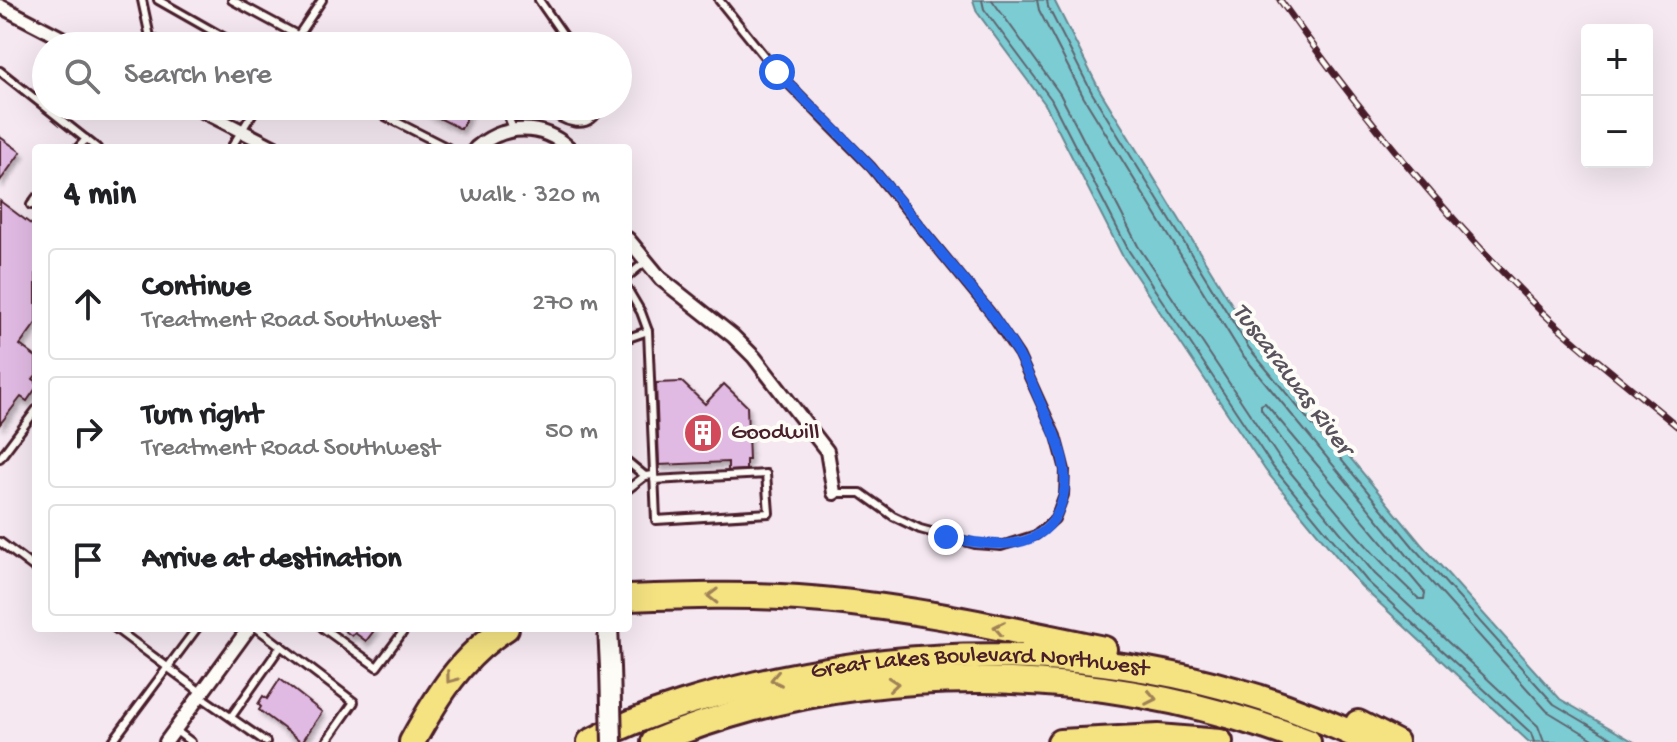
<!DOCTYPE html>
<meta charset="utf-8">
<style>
body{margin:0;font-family:"Gochi Hand",sans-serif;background:#f2f2f2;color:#202124}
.controls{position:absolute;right:24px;top:24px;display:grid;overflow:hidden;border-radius:8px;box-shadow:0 8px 32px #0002}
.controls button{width:72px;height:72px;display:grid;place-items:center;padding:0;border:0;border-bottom:2px solid #e0e0e0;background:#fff;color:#202124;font:40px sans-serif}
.stop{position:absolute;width:24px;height:24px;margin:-18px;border:6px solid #2563eb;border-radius:50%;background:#fff}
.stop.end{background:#2563eb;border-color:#fff;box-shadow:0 2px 8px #0008}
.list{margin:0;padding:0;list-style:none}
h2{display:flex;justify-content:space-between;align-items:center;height:104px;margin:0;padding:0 32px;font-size:34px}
h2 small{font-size:26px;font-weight:400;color:#757577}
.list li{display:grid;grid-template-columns:52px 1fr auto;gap:24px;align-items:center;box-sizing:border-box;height:112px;margin:0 16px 16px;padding:0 16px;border:2px solid #e0e0e0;border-radius:8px}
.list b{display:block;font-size:30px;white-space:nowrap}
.list p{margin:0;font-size:26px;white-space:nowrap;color:#757577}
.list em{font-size:26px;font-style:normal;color:#757577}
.icon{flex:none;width:44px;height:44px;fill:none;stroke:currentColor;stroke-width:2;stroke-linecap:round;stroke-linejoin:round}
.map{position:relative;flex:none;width:1677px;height:742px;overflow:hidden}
.search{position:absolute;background:#fff;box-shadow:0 8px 32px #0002;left:32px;top:32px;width:600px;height:88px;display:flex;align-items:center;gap:20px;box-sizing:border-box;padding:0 28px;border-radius:44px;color:#757577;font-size:30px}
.panel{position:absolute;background:#fff;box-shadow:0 8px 32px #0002;left:32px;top:144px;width:600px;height:488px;border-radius:8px}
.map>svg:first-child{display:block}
</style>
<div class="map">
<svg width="1677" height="742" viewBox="0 0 1677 742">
<defs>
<filter id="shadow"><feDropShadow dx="3" dy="5" stdDeviation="2" flood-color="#0004"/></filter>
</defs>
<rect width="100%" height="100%" fill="#f5e8f1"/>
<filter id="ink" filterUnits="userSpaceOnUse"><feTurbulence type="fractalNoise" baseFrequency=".0125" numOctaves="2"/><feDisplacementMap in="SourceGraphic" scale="16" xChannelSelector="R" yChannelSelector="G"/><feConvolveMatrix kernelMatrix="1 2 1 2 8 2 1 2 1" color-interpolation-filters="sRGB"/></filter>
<g filter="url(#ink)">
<!-- water -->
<path fill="#7bccd3" stroke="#678790" stroke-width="2" d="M 973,0 L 1054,0 L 1099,89 L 1255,342 L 1421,544 L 1560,699 L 1634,742 L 1529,742 L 1361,586 L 1266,471 L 1122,255 L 1045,104 L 977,12 Z"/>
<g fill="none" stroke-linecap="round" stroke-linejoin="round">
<!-- shore -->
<g stroke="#5e646e" stroke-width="2">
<path d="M 982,0 L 984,9 L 1051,99 L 1129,251 L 1273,467 L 1367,581 L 1531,733 L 1534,742"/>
<path d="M 992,0 L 1060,94 L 1138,246 L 1281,461 L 1375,574 L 1538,726 L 1544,742"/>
<path d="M 1037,0 L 1039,10 L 1084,98 L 1241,353 L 1407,555 L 1547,711 L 1598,742"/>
<path d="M 1047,0 L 1048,7 L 1092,93 L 1249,348 L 1415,549 L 1554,704 L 1618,742"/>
<path d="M 1265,403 L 1425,593 L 1424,599 L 1419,599 C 1359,543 1306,477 1261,409 L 1261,405 Z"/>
</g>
</g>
<!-- building -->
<g fill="#e1bae3" stroke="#4a1f2b" stroke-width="2" filter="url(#shadow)">
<path d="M 415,106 L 472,106 L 461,129 Z"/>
<path d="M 0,137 L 21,152 L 0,181 Z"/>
<path d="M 0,201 L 36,228 L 36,323 L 20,345 L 36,357 L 36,375 L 33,379 L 36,381 L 36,388 L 27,401 L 21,397 L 0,424 Z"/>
<path d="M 682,382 L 705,404 L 724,384 L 747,406 L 749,460 L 746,460 L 746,470 L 728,471 L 728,462 L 659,465 L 656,383 Z"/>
<path d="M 341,628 L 376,628 L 366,641 L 355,633 L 352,636 Z"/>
<path d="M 280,679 L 322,712 L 302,742 L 259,710 L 261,707 L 258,704 L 263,696 L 267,699 Z"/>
</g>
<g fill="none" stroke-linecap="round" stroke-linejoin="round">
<!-- service casing -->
<g stroke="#4a1f2b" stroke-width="12">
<g id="service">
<path d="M 142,0 L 150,37 L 167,46"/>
<path d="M 158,0 L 239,46"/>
<path d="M 232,0 L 297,35"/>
<path d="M 539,0 L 571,46"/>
<path d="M 719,0 L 777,72 L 871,167 L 990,312 L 1019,355 L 1056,436 L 1065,470 L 1064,495 L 1055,519 L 1036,535 L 1001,546 L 975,544 L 920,529 L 893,516 L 861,493 L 834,493"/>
<path d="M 291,46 L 322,0"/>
<path d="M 0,71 L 97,148"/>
<path d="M 387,106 L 383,115 L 448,148"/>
<path d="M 504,106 L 513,129"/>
<path d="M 545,106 C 562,122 588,134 601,106"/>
<path d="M 78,148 L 86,139"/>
<path d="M 231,148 L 257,106"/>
<path d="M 31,205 L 36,198"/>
<path d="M 628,276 L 645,262"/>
<path d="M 628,290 L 641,312 L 648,331 L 656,520 L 769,513 L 766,474 L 654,480"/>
<path d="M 628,338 L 648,331"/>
<path d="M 0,458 L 36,410"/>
<path d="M 628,462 L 645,476"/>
<path d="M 628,489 L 645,476 L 654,475"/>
<path d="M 0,542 L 36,569"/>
<path d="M 115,628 L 202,693"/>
<path d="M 257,628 L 354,702 L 326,742"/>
<path d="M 323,628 L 377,667 L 406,628"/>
<path d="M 200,696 L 266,742"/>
<path d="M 231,717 L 281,646"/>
<path d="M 175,730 L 191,742"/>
<path d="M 112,742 L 197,628"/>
</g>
</g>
<!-- minor casing -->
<g stroke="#4a1f2b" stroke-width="18">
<g id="minor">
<path d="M 0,6 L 77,46"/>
<path d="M 193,106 L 275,148"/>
<path d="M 476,148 C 505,124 541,123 569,148"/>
<path d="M 628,239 L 661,279 L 733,336 L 754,357 L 827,451 L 834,493"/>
<path d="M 166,742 L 249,628"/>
</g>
</g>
<!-- secondary casing -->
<g stroke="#4a1f2b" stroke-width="24">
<path id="secondary" d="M 608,628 L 610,667"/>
</g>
<!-- motorway casing -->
<g stroke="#4a1f2b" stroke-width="30">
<g id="motorway">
<path d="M 628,598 C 685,596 742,594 798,598 C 902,605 1003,628 1104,649"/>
<path d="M 1358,723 L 1395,742"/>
<path d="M 412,742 C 437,697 461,656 506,628"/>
<path id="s1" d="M 590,742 C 648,711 715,693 779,679 C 979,636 1185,652 1370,742"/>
<path d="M 654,742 C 859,657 1102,662 1308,742"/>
<path d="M 1060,742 L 1158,737 L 1220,742"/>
</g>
</g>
<!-- service -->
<use href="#service" stroke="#fdfcf7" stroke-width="6"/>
<!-- minor -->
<use href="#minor" stroke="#fdfcf7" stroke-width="12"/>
<!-- secondary -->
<use href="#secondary" stroke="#fdfcf7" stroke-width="18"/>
<!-- motorway -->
<use href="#motorway" stroke="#f5e382" stroke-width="24"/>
<!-- rail casing -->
<g stroke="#4a1f2b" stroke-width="7">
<path id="rail" d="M 1280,0 C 1359,111 1445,216 1542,312 C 1584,352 1632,388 1677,426"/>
</g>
<!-- rail -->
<use href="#rail" stroke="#fdfcf7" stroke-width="4" stroke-dasharray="12" stroke-linecap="butt"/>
<!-- secondary-bridge casing -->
<g stroke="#4a1f2b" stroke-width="24" stroke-linecap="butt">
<path id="secondary-bridge" d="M 610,667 L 612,742"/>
</g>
<!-- secondary-bridge -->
<use href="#secondary-bridge" stroke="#fdfcf7" stroke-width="18"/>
</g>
<!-- one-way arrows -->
<defs><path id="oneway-chevron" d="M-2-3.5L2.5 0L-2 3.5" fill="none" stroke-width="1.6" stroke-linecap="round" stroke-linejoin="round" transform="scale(2)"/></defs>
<g stroke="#a08156">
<use href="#oneway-chevron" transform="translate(713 596) rotate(-179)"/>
<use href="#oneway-chevron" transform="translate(999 628) rotate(-169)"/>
<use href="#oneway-chevron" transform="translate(451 678) rotate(127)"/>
<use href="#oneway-chevron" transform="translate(776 679) rotate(168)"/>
<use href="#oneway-chevron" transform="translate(893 684) rotate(-5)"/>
<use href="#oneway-chevron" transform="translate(1151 698) rotate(11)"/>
</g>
</g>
<g fill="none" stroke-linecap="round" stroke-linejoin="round" filter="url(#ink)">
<!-- route -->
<path stroke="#2563eb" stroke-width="10" d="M 777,72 C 808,103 841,134 871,167 C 897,196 920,227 945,257 C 971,288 998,319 1018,354 C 1027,370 1034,388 1041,404 C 1058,440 1076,476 1057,514 C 1036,555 982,545 946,537"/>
</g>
<!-- icons -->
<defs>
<g id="building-disc" transform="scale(2)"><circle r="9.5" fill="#d1495b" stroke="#fdfcf7"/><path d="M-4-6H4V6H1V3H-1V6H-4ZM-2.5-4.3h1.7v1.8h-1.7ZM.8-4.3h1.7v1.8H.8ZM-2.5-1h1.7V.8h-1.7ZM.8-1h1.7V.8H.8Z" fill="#fff"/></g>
</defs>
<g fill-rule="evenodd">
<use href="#building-disc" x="703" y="433"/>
</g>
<g text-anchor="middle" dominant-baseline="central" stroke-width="8" stroke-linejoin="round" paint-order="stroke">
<!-- poi labels -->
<g font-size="24" fill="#4a1f2b" stroke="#fdfcf7" text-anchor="start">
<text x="731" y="433">Goodwill</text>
</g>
<!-- street labels -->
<g font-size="24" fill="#4a1f2b" stroke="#fdfcf7">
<text stroke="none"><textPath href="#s1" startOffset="402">Great Lakes Boulevard Northwest</textPath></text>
</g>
<!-- water labels -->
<g font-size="26" font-style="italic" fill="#59535d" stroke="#fdfcf7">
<text transform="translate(1291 380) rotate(53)">Tuscarawas River</text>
</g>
</g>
</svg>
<div class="controls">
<button>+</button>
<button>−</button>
</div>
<div class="stop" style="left:777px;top:72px"></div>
<div class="stop end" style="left:946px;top:537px"></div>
<div class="search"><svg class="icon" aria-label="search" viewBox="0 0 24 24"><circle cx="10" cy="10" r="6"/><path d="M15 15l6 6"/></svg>Search here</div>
<section class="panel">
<h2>4 min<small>Walk · 320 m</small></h2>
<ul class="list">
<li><svg class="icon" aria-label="ahead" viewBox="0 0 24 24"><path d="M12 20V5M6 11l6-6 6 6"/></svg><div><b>Continue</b><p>Treatment Road Southwest</p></div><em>270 m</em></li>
<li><svg class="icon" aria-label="right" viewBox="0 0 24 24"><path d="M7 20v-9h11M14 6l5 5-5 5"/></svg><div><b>Turn right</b><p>Treatment Road Southwest</p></div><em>50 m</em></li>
<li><svg class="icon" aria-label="arrive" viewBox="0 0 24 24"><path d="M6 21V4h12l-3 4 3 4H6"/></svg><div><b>Arrive at destination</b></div></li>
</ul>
</section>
</div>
